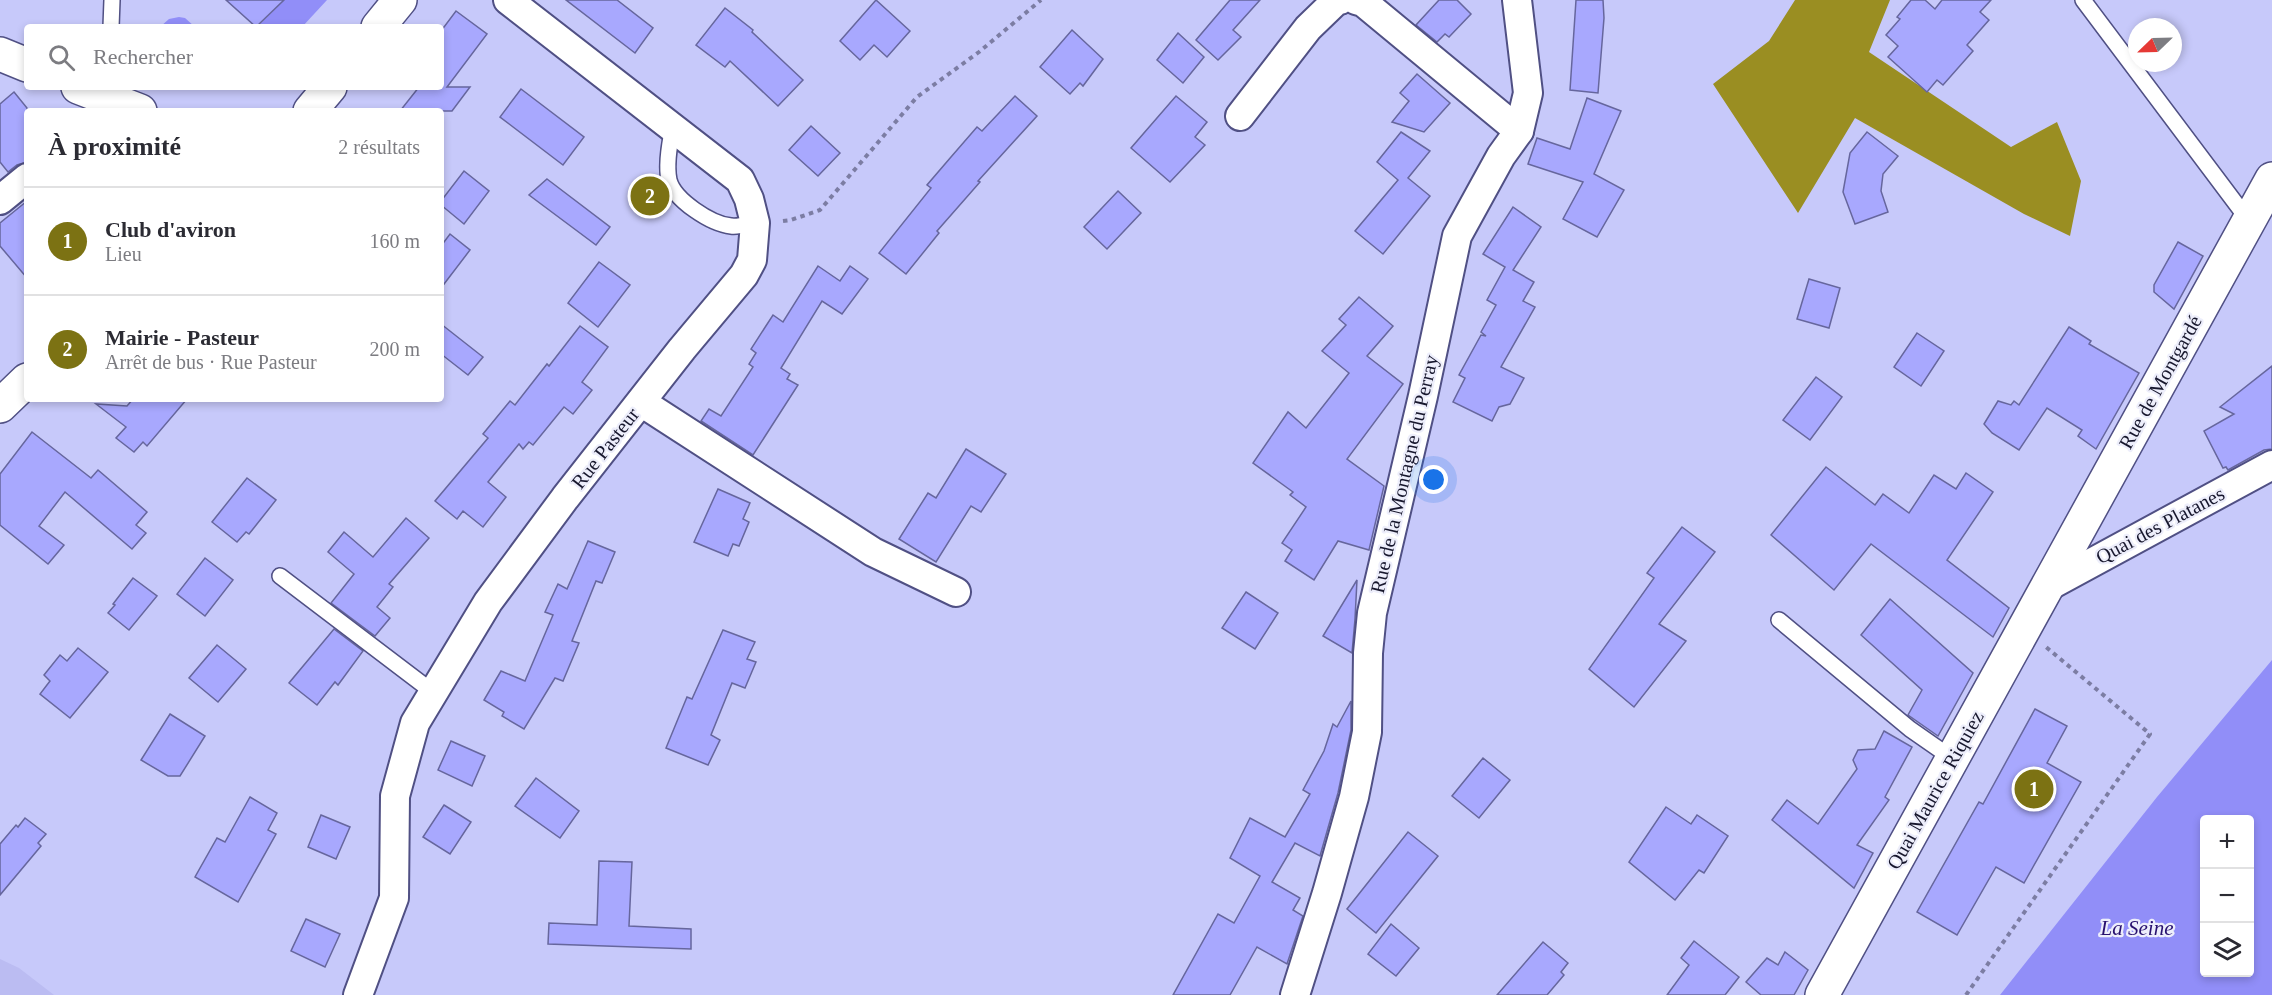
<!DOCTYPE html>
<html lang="fr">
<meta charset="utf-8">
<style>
body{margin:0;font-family:Georgia,serif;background:#f2f2f3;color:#2b2b33}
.controls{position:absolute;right:18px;bottom:18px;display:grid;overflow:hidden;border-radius:6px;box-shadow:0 3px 9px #0003}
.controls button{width:54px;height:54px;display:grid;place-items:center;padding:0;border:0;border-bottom:2px solid #e1e1e2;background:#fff;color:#2b2b33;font:30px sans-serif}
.compass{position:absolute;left:2128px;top:18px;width:54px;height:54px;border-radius:50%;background:#fff;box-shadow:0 3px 9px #0003;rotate:247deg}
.you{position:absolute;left:1434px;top:480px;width:21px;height:21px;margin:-15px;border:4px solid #fff;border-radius:50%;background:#1a73e8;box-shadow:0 0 0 9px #1a73e833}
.badge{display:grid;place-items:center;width:39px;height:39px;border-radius:50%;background:#7c7213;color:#fff;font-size:20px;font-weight:700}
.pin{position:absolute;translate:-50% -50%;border:3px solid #fff;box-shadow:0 2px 6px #0006}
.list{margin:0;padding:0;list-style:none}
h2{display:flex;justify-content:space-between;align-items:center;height:78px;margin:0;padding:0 24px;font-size:26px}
h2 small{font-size:20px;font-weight:400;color:#7c7c81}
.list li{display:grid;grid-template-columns:39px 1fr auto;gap:18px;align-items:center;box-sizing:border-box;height:108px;padding:0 24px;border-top:2px solid #e1e1e2}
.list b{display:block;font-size:22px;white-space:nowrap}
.list p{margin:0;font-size:20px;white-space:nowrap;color:#7c7c81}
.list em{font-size:20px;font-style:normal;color:#7c7c81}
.icon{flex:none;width:33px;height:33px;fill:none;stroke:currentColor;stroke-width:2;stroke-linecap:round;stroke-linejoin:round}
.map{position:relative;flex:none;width:2272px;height:995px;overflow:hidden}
.search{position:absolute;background:#fff;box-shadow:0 3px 9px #0003;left:24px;top:24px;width:420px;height:66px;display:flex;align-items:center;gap:15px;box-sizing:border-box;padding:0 21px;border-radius:6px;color:#7c7c81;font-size:22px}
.panel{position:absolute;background:#fff;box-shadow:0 3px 9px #0003;left:24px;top:108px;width:420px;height:294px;border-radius:6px}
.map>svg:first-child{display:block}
</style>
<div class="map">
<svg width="2272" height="995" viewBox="0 0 2272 995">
<rect width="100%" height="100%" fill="#c7c9fa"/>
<!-- built -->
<path fill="#bbbcf2" d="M 0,959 L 19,968 L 54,995 L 0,995 Z"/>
<!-- forest -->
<path fill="#9a8e22" d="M 1795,0 L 1890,0 L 1869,52 L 2011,147 L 2057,122 L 2081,181 L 2070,236 L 2024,214 L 1855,118 L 1798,213 L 1713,84 L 1769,41 Z"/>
<!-- water -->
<g fill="#918ef8" fill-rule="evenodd">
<path d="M 284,0 L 327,0 L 302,27 L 257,27 Z"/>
<path d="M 179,17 L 185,18 L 195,27 L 160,27 L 169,19 Z"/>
<path d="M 2272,660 L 2272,995 L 2000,995 L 2157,797 ZM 2204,820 L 2250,820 L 2250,972 L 2204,972 Z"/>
</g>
<!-- building -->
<g fill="#a8a8fe" stroke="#66669d" stroke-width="1.5">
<path d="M 226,0 L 284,0 L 256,27 Z"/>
<path d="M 566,0 L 617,0 L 653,28 L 635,53 Z"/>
<path d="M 876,0 L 910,31 L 887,57 L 874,45 L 860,60 L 840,41 Z"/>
<path d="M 1230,0 L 1260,0 L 1233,30 L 1241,37 L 1218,60 L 1196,40 Z"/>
<path d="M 1439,0 L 1457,0 L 1471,14 L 1449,37 L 1445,34 L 1437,42 L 1416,25 Z"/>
<path d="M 1576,0 L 1603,0 L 1604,18 L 1598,93 L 1570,90 Z"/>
<path d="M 1911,0 L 1925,0 L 1935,9 L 1942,0 L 1991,0 L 1980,12 L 1989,20 L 1967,45 L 1973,51 L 1943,85 L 1937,80 L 1927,92 L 1888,57 L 1898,46 L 1886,35 L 1900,19 L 1897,17 Z"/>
<path d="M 725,8 L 753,30 L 752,32 L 803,80 L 778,106 L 730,61 L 725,67 L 696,45 Z"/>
<path d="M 456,11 L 487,34 L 447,87 L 470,87 L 452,111 L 400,111 L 419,87 L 441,87 L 441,31 Z"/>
<path d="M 1072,30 L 1103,59 L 1083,86 L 1080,83 L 1070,94 L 1040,67 Z"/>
<path d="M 1178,33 L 1204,57 L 1183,83 L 1157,60 Z"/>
<path d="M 1417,74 L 1450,103 L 1424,132 L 1392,122 L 1409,101 L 1400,93 Z"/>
<path d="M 521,89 L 584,137 L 563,165 L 500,117 Z"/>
<path d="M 14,92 L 27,108 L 27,162 L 17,165 L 8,172 L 0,162 L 0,104 Z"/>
<path d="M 1015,96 L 1037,116 L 978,181 L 980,182 L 937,231 L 939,233 L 906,274 L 879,253 L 931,188 L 927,185 L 951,157 L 977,127 L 982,131 Z"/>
<path d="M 1176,96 L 1207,122 L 1195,137 L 1205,145 L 1170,182 L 1131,148 Z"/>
<path d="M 1587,98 L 1621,111 L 1594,174 L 1624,190 L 1597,237 L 1563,219 L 1583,182 L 1528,164 L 1537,138 L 1570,149 Z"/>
<path d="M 811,126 L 840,153 L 818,176 L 789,150 Z"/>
<path d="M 1401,132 L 1430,151 L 1408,178 L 1430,196 L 1383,254 L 1355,231 L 1398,180 L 1377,162 Z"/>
<path d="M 1867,132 L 1898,156 L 1883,174 L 1881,191 L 1888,212 L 1855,224 L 1843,192 L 1850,153 Z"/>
<path d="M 464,171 L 489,191 L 464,224 L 441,205 L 441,201 Z"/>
<path d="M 547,179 L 610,227 L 596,245 L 529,195 Z"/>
<path d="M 1118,191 L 1141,213 L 1107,249 L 1084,227 Z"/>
<path d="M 27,201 L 27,278 L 0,246 L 0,223 Z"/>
<path d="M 1513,207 L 1541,227 L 1513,270 L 1534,282 L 1523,301 L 1535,307 L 1501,367 L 1524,378 L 1510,404 L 1499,407 L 1492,421 L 1453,402 L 1465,378 L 1459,375 L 1481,335 L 1486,336 L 1481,332 L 1496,305 L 1487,300 L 1505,267 L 1483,254 Z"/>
<path d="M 450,234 L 470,250 L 441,288 L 441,246 Z"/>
<path d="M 2178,242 L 2203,256 L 2174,309 L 2154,292 L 2154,285 Z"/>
<path d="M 599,262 L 630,285 L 598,327 L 568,303 Z"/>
<path d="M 818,266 L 840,281 L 850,266 L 868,279 L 842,314 L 822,301 L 781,368 L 790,374 L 787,379 L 798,385 L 753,455 L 701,421 L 709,409 L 721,416 L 753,367 L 749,364 L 756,353 L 751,349 L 773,315 L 783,322 Z"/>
<path d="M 1809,279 L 1840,288 L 1829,328 L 1797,319 Z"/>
<path d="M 1359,297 L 1393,326 L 1367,356 L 1403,384 L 1347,459 L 1384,486 L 1369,550 L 1338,541 L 1314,580 L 1285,561 L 1292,550 L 1282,543 L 1306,507 L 1290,495 L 1293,492 L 1253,463 L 1288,412 L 1306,428 L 1349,373 L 1322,351 L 1346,325 L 1339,319 Z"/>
<path d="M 441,324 L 483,357 L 468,375 L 441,354 Z"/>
<path d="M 580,326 L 608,347 L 582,382 L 592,390 L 573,414 L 564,407 L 533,445 L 529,442 L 523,449 L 519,444 L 488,482 L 506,497 L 483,527 L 463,511 L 457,519 L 435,501 L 488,438 L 483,434 L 510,401 L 515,405 L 547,364 L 549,366 Z"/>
<path d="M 2069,327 L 2091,341 L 2089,344 L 2139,373 L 2096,449 L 2078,436 L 2082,430 L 2047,408 L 2019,450 L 1992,433 L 1984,424 L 1998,401 L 2011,405 L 2014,401 L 2019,405 Z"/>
<path d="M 1917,333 L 1944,351 L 1921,386 L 1894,367 Z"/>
<path d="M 2272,366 L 2272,449 L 2264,450 L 2228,470 L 2226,467 L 2223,468 L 2204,431 L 2234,414 L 2220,407 Z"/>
<path d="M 1816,377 L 1842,397 L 1810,440 L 1783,420 Z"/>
<path d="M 133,399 L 187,399 L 147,446 L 143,442 L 134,452 L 116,438 L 126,427 L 96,404 L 127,406 Z"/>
<path d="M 32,432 L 91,478 L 98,470 L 147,512 L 136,525 L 146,533 L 132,549 L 65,492 L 39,526 L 64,545 L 48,564 L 0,525 L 0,474 Z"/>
<path d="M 966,449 L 1006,474 L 981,512 L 971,506 L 936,562 L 899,539 L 928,493 L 936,498 Z"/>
<path d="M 1826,467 L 1875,505 L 1883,494 L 1909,513 L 1934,475 L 1956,489 L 1966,473 L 1993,492 L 1947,560 L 2009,608 L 1993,637 L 1871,544 L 1834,590 L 1771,535 Z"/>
<path d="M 247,478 L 276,500 L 249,534 L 246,532 L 237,542 L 212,522 Z"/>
<path d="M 718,489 L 750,503 L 743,519 L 749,522 L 739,546 L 733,544 L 728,556 L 694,542 Z"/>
<path d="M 406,518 L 429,538 L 389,584 L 393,587 L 377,607 L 390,618 L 375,636 L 331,603 L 354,574 L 328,552 L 344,532 L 373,557 Z"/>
<path d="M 1682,527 L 1715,552 L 1659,624 L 1686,641 L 1634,707 L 1589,669 L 1654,578 L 1647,573 Z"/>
<path d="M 588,541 L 615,552 L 602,583 L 596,581 L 572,641 L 579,643 L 563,681 L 555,678 L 524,729 L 502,716 L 504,712 L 484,700 L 501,671 L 525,681 L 553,615 L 545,612 L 558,584 L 567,589 Z"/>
<path d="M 205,558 L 233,580 L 205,616 L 177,594 Z"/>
<path d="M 133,578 L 157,596 L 129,630 L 108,613 L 115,605 L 113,604 Z"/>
<path d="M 1357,580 L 1355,619 L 1352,653 L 1323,636 Z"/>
<path d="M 1246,592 L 1278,613 L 1255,649 L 1222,628 Z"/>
<path d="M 1890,599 L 1973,673 L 1938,736 L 1908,715 L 1922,690 L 1861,635 Z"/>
<path d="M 334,629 L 363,651 L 338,685 L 335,682 L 317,705 L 289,683 Z"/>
<path d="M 723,630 L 755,642 L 747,659 L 756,662 L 745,688 L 732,683 L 711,735 L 720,740 L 708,765 L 666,748 L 687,697 L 692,699 Z"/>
<path d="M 217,645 L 246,669 L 218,702 L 189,678 Z"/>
<path d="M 78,648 L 108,672 L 70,718 L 40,694 L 50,681 L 44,675 L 60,655 L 67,661 Z"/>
<path d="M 1351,701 L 1351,730 L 1338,793 L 1320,856 L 1295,843 L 1272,882 L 1300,898 L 1293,910 L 1303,916 L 1287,964 L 1257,947 L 1230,995 L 1173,995 L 1218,914 L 1234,923 L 1260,876 L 1230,858 L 1250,818 L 1285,837 L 1310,794 L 1303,790 L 1324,751 L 1333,724 L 1337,727 Z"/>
<path d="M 2035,709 L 2067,726 L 2047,763 L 2081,782 L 2024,883 L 1996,867 L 1957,935 L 1917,912 L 1979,802 L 1983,804 Z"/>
<path d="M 170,714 L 205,736 L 180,776 L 168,776 L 141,760 Z"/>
<path d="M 1884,731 L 1912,747 L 1885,797 L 1889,800 L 1857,845 L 1873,853 L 1854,888 L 1772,820 L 1787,800 L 1818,824 L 1857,769 L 1853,760 L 1858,750 L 1875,749 Z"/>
<path d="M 451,741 L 485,756 L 472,786 L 438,770 Z"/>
<path d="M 1483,758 L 1510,780 L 1479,818 L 1452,796 Z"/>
<path d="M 536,778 L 579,811 L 560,838 L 515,806 Z"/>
<path d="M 250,797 L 277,813 L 268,830 L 276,834 L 238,902 L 195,877 L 217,838 L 225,842 Z"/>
<path d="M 444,805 L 471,822 L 450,854 L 423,837 Z"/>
<path d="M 1666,807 L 1691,824 L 1697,815 L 1728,836 L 1704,873 L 1699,870 L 1675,900 L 1629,862 Z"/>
<path d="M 321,815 L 350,827 L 336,859 L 308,847 Z"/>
<path d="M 25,818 L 46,834 L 38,843 L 41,846 L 0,895 L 0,844 L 16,825 L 18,827 Z"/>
<path d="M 1408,832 L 1438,856 L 1376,933 L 1347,909 Z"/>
<path d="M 599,861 L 632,862 L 629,926 L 691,929 L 691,949 L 548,944 L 549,923 L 597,925 Z"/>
<path d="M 306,919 L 340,934 L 325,967 L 291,951 Z"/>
<path d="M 1391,924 L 1419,948 L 1396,976 L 1368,954 Z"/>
<path d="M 1694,941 L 1739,977 L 1725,995 L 1667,995 L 1689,965 L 1681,958 Z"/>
<path d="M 1543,942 L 1568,963 L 1561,972 L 1564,975 L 1547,995 L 1497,995 Z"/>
<path d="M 1785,952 L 1808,970 L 1794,995 L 1761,995 L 1746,982 L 1767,958 L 1778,965 Z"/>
</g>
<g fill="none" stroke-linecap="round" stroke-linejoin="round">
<!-- lane casing -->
<g stroke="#505084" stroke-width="18">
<g id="lane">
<path d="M 2083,0 L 2249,221"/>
<path d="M 111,27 L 112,0"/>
<path d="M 673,127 C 670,141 666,166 669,180 C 674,200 711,224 731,226 C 739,227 748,224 755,223"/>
<path d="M 280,576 L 434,693"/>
<path d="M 1779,620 L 1910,729 L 1953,759"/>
</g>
</g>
<!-- street casing -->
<g stroke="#505084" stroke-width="32">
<g id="street">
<path d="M 1356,0 L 1363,2 L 1519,131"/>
<path d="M 1240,116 L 1308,28 L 1336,1 L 1340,0"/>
<path d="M 0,200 L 27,178"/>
<path d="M 641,402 L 873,552 L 956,592"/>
<path d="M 2049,586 L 2272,465"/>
<path d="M 358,995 L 394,898 L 395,796 L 415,723 L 488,602 L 565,498 L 682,349 L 744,275 L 752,260 L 755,223 L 749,199 L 740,180 L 508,0"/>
<path d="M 1295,995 L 1327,893 L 1354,797 L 1367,732 L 1368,653 L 1372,613 L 1423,396 L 1457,236 L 1501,156 L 1519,131 L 1528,93 L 1517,0"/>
</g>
</g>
<!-- secondary casing -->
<g stroke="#505084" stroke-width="36">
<g id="secondary">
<path d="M 378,27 L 400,0"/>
<path d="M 0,54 L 27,65"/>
<path d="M 78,87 L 140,111"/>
<path d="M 310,111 L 330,87"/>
<path d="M 0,406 L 27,380"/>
</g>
</g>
<!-- primary casing -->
<g stroke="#505084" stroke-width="36">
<path id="primary" d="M 1822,995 L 2272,179"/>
</g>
<!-- path -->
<g stroke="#7c7da3" stroke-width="4" stroke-dasharray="4.5 4.5" stroke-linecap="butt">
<path d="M 783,221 L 791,220 L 820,210 L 917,97 L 979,52 L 1041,0"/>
<path d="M 1966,995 L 2150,734 L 2046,647"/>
</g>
<!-- lane -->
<use href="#lane" stroke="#fff" stroke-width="15"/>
<!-- street -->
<use href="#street" stroke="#fff" stroke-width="28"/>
<!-- secondary -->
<use href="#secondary" stroke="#fff" stroke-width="33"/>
<!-- primary -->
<use href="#primary" stroke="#fff" stroke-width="33"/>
</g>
<g text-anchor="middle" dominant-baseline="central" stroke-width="4.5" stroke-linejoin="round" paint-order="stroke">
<!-- street labels -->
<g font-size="20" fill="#17172d" stroke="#edeefb">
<text transform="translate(2160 382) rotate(-61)">Rue de Montgardé</text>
<text transform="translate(605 448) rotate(-52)">Rue Pasteur</text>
<text transform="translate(1404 474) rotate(-77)">Rue de la Montagne du Perray</text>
<text transform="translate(2160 525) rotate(-28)">Quai des Platanes</text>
<text transform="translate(1935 790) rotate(-61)">Quai Maurice Riquiez</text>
</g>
<!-- water labels -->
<g font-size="21" font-style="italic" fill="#28116f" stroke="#edeefb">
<text x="2137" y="928">La Seine</text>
</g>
</g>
</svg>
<div class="controls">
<button>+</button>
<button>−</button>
<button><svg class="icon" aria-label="layers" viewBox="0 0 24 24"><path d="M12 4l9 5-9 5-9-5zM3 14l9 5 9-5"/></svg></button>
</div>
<svg class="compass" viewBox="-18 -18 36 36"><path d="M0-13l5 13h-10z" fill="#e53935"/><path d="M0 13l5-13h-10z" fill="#7c7c81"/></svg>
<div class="you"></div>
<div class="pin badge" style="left:2034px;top:789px">1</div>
<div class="pin badge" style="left:650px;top:196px">2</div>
<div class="search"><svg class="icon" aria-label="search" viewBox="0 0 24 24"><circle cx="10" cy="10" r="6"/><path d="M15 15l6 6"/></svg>Rechercher</div>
<section class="panel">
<h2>À proximité<small>2 résultats</small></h2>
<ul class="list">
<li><span class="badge">1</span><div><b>Club d'aviron</b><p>Lieu</p></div><em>160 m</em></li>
<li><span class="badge">2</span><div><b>Mairie - Pasteur</b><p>Arrêt de bus · Rue Pasteur</p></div><em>200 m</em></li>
</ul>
</section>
</div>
